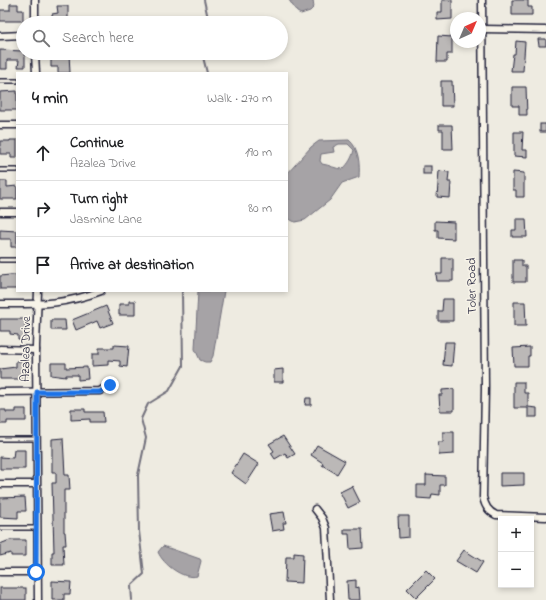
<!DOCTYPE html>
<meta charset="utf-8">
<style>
body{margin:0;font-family:"Indie Flower",sans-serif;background:#f2f2f2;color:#202124}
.controls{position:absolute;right:12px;bottom:12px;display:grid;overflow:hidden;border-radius:0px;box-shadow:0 2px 6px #0003}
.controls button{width:36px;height:36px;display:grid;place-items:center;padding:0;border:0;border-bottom:1px solid #e0e0e0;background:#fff;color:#202124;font:20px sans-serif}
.compass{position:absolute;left:450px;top:12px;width:36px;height:36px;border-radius:50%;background:#fff;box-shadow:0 2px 6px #0003;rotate:44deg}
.stop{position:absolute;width:12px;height:12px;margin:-9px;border:3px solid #1a73e8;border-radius:50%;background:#fff}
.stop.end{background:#1a73e8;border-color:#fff;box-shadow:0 1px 4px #0008}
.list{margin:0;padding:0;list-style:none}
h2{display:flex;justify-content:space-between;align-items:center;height:52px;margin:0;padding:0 16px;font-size:17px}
h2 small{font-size:13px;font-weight:400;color:#757577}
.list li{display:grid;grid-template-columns:26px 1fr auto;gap:12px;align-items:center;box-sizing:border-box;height:56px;padding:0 16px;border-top:1px solid #e0e0e0}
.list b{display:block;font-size:15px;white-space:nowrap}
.list p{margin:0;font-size:13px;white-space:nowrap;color:#757577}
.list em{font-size:13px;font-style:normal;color:#757577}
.icon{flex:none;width:22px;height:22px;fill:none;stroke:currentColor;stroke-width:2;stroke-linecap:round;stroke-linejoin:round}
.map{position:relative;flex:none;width:546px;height:600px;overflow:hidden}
.search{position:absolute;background:#fff;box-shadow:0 2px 6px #0003;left:16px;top:16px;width:272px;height:44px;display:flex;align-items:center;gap:10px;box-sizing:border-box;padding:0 14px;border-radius:22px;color:#757577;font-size:15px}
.panel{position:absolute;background:#fff;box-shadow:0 2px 6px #0003;left:16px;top:72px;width:272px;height:220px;border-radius:0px}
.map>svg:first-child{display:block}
</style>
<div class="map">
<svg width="546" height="600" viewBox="0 0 546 600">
<rect width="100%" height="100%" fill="#eeebe1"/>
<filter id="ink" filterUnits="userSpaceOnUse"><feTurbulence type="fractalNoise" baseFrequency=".025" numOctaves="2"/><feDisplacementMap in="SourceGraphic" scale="8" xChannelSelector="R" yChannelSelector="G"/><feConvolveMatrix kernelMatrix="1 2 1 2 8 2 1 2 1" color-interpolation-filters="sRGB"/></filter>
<g filter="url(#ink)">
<!-- water -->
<g fill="#a6a3a6" stroke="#716f7b" fill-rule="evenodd">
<path d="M 289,0 L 313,0 L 314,7 L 310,11 L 301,14 L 297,12 Z"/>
<path d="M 349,140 C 359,148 360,165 359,177 L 342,183 L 330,200 L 305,220 L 295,222 L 287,218 L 287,174 L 311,147 L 319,141 ZM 339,144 L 348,144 L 354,150 C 352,158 349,163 343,169 C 335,169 330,165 322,164 L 320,161 L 321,154 L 334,152 L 333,147 Z"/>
<path d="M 198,291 L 224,291 L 213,356 L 210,362 L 205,362 L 200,360 L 195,349 Z"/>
<path d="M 163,546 L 200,559 L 201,561 L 197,576 C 183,580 163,564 158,552 Z"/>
</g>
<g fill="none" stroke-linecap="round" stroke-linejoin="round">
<!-- stream -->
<g stroke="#716f7b" stroke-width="2">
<path d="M 204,0 L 209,23"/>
<path d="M 202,53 L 207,73"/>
<path d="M 132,600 L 131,586 L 144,574 L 139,531 L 138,475 L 146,438 L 141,419 L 148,404 L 169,391 L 183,366 L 182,291"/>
</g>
</g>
<!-- building -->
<g fill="#bbb8b7" stroke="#22223b">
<path d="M 442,0 L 452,0 L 452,19 L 437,20 L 437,12 L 442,12 Z"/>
<path d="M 512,0 L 528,0 L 528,7 L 532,7 L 532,15 L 512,15 Z"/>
<path d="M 10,4 L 18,4 L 18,10 L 23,10 L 23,21 L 0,21 L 0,10 L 10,10 Z"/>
<path d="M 57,6 L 68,6 L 68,23 L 52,23 L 52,14 L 58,13 Z"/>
<path d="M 438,36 L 452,37 L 452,54 L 447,54 L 447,62 L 437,62 Z"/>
<path d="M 538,39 L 546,39 L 546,46 L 539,46 Z"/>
<path d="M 516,41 L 525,42 L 523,71 L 511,71 L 513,54 L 515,54 Z"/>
<path d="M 0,50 L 23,51 L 23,53 L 25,53 L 25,67 L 18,67 L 19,60 L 7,60 L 7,69 L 0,69 Z"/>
<path d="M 51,53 L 69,53 L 70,73 L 58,73 L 58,67 L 51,67 Z"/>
<path d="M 441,81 L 452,81 L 453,106 L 441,106 Z"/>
<path d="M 512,87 L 526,87 L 527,115 L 519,115 L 519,106 L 512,106 Z"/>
<path d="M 17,91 L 17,110 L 0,110 L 0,92 Z"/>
<rect x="540" y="124" width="6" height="8"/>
<path d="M 439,125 L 452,125 L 453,149 L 443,149 L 443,130 L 439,130 Z"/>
<path d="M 514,132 L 523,132 L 522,150 L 527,150 L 527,157 L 514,156 Z"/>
<path d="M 10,140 L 17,140 L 17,158 L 11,158 L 11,154 L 0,154 L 0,141 L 10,141 Z"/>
<rect x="423" y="166" width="8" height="8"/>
<path d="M 439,171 L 449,172 L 448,182 L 451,182 L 450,198 L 437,197 Z"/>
<path d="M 513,172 L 524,173 L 524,197 L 516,197 L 516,190 L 513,190 Z"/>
<path d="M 0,181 L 7,181 L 7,187 L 17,186 L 17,199 L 0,199 Z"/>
<path d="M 516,219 L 526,219 L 527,237 L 512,237 L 512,230 L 516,230 Z"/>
<path d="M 435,221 L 454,222 L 454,239 L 438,238 L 438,230 L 435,230 Z"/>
<path d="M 0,230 L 17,231 L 17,247 L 11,247 L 11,239 L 0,239 Z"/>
<path d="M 442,258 L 453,258 L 453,281 L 437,281 L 436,274 L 442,274 Z"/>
<path d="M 513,260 L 522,260 L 522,266 L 526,266 L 526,282 L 513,282 Z"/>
<path d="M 10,275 L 17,275 L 17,289 L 0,289 L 0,276 Z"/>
<path d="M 443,299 L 453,299 L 453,321 L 438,321 L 438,311 L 442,311 Z"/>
<path d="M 129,301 L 135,301 L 135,315 L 119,315 L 119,304 L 129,304 Z"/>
<path d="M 514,302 L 525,302 L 526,326 L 514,326 Z"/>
<path d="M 106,306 L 113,323 L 100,328 L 97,321 L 76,330 L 72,320 Z"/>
<path d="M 0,319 L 25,319 L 25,340 L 18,340 L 18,335 L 10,334 L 10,331 L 0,331 Z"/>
<path d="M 51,320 L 65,320 L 66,330 L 51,330 Z"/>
<path d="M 445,342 L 454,342 L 452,366 L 443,365 Z"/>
<path d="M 114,345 L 129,346 L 127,367 L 120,366 L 120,361 L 108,360 L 108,365 L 92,366 L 92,354 L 99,354 L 99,348 L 114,348 Z"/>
<path d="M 530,347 L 530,356 L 528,356 L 528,366 L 514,366 L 513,348 Z"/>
<path d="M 16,361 L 26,361 L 26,379 L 0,379 L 0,369 L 16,367 Z"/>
<path d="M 51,363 L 66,363 L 66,368 L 87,367 L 88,379 L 78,380 L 78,375 L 66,375 L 66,377 L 51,375 Z"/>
<path d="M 283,369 L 283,382 L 274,382 L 274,370 Z"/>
<path d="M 514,382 L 524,382 L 524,393 L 528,393 L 528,407 L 537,408 L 537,417 L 528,417 L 528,408 L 514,408 Z"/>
<path d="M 454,389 L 454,411 L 440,411 L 439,395 L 442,395 L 442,390 Z"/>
<path d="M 306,398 L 311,398 L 311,405 L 305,405 Z"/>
<path d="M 16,409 L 26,409 L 26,421 L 7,421 L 7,424 L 0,424 L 0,410 L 6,410 L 6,412 L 16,412 Z"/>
<path d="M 71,409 L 85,409 L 85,412 L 103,412 L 104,422 L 90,422 L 90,419 L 71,420 Z"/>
<path d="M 443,432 L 454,432 L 454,454 L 439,455 L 438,442 L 443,442 Z"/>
<path d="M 283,436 L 295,454 L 288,458 L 285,453 L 275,459 L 271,453 L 274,451 L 269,444 Z"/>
<path d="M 63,438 L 65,475 L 69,475 L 70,490 L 64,490 L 64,532 L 65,532 L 66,545 L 63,545 L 64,565 L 52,565 L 52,552 L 54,552 L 52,483 L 56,483 L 56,472 L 52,472 L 52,439 Z"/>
<path d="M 317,445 L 345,461 L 337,474 L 322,465 L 323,463 L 311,455 Z"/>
<path d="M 14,450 L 25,450 L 25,469 L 0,469 L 0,457 L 13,458 Z"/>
<path d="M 243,454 L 259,464 L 246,484 L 231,473 Z"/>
<path d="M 500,473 L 524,473 L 524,485 L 500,486 Z"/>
<path d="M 426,475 L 445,476 L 445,485 L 440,485 L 440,495 L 432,494 L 431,499 L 417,498 L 417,485 L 426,485 Z"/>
<path d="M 352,486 L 360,502 L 348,508 L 340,492 Z"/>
<path d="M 25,497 L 26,511 L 18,511 L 18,518 L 0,517 L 0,498 Z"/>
<path d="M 284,512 L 286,523 L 283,523 L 284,529 L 272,531 L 269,514 Z"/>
<path d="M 398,516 L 409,516 L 409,537 L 399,538 Z"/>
<path d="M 344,529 L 362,529 L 363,548 L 350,549 L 349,534 L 344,534 Z"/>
<path d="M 10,540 L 26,540 L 26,556 L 11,556 L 11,553 L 0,556 L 0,544 Z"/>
<path d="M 464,550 L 483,562 L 476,573 L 456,561 Z"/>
<path d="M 294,553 L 303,554 L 302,583 L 285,582 L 286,557 L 294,557 Z"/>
<path d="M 426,570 L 435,579 L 416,598 L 407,589 Z"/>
<path d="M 356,580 L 356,588 L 359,587 L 360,600 L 348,600 L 347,581 Z"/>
<path d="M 52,581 L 71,582 L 70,594 L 64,594 L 64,600 L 52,600 Z"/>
<rect x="0" y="588" width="26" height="12"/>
</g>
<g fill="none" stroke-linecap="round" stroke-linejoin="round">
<!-- service casing -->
<g stroke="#22223b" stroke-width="6">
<g id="service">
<path d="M 0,81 L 17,81"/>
<path d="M 0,170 L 17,170"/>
<path d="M 0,260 L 17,260"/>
<path d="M 0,439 L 36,439"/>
<path d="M 0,528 L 36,528"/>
</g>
</g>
<!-- minor casing -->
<g stroke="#22223b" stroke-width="9">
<g id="minor">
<path d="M 482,0 L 485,388 L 483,497 C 485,506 488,511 496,515 L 546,517"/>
<path d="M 35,23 L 35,0"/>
<path d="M 482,29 L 546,30"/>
<path d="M 0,36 L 23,35"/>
<path d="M 35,53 L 36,73"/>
<path d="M 0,125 L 17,125"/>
<path d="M 0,212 L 17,212"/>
<path d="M 38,291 L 36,346 L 38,600"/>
<path d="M 0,304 C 39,304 64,305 101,291"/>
<path d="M 0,349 L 36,350"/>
<path d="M 0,392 L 100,391 L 109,385"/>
<path d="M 0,484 L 36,484"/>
<path d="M 315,509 L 322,518 L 326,528 L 330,600"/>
<path d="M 0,572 L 37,572"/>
</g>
</g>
<!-- service -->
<use href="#service" stroke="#f7f3e8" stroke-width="3"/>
<!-- minor -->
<use href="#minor" stroke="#f7f3e8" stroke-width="6"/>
</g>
</g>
<g fill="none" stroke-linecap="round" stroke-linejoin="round" filter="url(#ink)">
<!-- route -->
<path stroke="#1a73e8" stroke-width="5" d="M 36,572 L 37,392 L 100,392 L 110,385"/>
</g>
<g text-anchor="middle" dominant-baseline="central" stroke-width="3" stroke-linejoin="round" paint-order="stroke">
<!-- street labels -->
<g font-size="13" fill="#22223b" stroke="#f7f3e8">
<text transform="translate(472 286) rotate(-91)">Toler Road</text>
<text transform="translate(26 349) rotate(-89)">Azalea Drive</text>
</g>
</g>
</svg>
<div class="controls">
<button>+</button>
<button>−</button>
</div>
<svg class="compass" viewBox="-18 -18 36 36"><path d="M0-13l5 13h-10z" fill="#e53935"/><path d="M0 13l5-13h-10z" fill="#757577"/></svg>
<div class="stop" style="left:36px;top:572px"></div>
<div class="stop end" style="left:110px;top:385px"></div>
<div class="search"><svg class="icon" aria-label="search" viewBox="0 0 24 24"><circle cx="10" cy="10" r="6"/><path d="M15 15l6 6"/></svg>Search here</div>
<section class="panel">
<h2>4 min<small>Walk · 270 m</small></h2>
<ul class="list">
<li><svg class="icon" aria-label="ahead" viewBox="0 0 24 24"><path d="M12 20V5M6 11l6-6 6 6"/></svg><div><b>Continue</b><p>Azalea Drive</p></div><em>190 m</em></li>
<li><svg class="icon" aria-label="right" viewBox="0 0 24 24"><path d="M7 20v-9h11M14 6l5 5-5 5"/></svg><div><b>Turn right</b><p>Jasmine Lane</p></div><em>80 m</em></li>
<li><svg class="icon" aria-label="arrive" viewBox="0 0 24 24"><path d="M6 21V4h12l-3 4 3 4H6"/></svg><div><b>Arrive at destination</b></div></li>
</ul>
</section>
</div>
